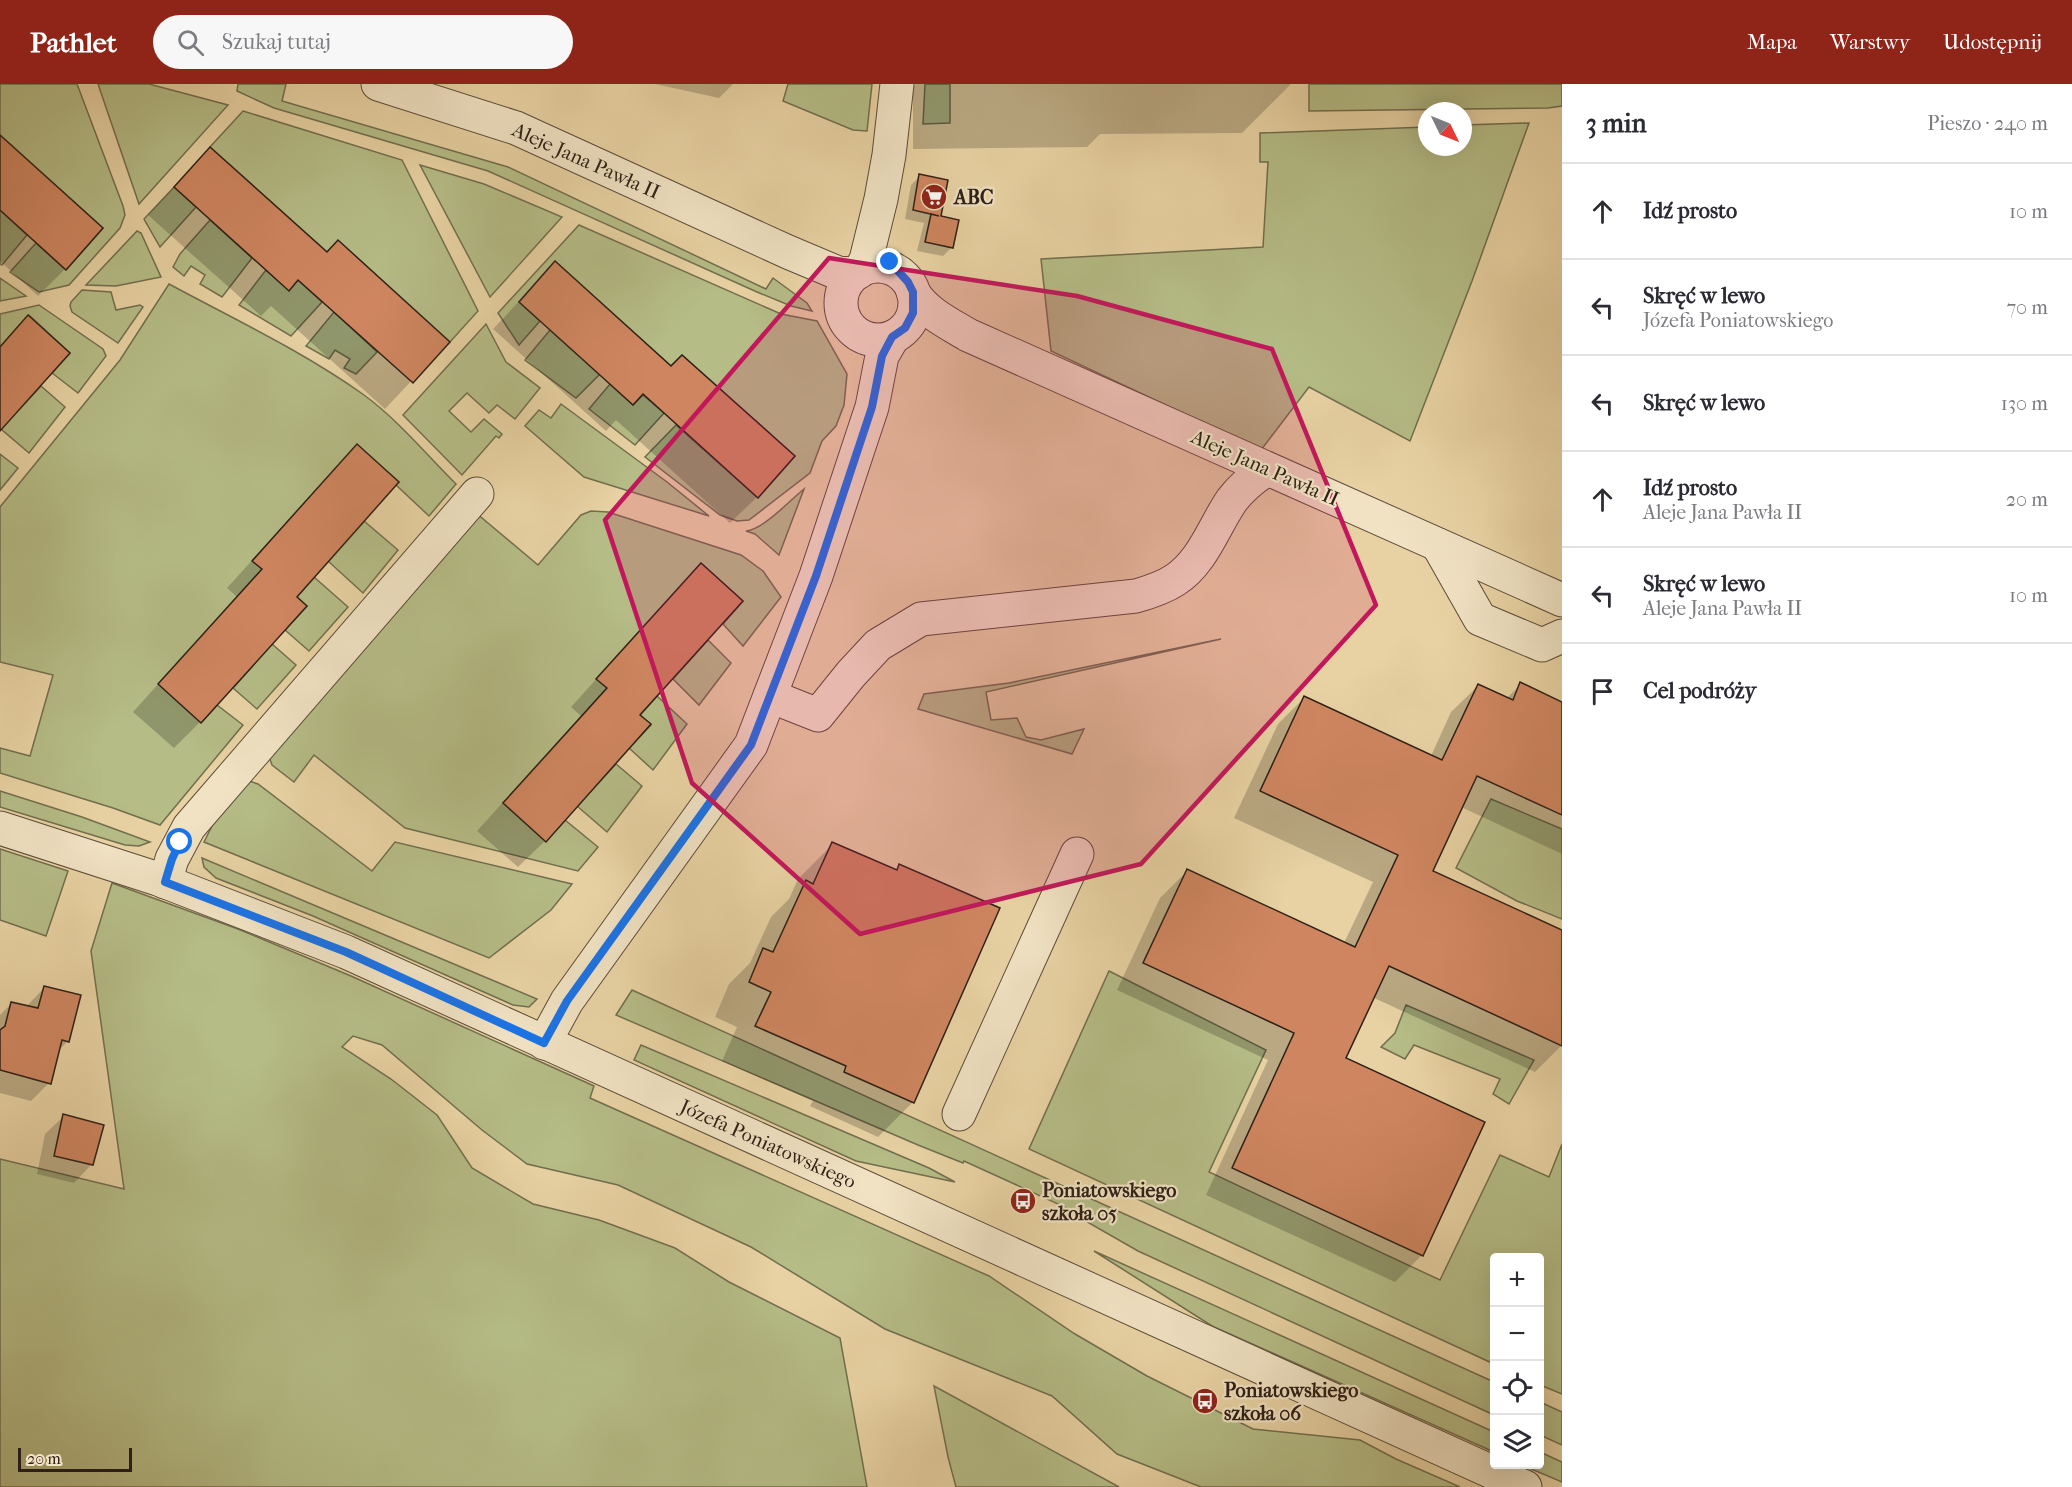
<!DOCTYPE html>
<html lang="pl">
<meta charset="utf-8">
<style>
body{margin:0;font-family:"IM FELL French Canon",serif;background:#f7f7f7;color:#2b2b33}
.controls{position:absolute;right:18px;bottom:18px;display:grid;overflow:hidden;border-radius:6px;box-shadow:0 6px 24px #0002}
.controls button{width:54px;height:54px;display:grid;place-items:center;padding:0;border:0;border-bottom:2px solid #e1e1e2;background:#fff;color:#2b2b33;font:30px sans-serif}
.compass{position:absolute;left:1418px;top:18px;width:54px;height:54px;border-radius:50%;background:#fff;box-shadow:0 6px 24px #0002;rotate:133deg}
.scale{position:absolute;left:18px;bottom:15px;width:114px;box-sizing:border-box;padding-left:6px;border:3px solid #2e2016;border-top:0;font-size:16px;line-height:21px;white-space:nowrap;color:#2e2016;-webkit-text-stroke:4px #f0e2c3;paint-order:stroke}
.stop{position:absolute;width:18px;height:18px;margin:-14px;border:4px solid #1a73e8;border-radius:50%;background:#fff}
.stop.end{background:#1a73e8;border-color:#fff;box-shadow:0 2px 6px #0008}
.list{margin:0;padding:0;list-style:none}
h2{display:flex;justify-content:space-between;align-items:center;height:78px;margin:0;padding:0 24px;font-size:26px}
h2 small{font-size:20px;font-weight:400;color:#7c7c81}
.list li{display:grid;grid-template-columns:39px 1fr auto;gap:18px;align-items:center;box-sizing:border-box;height:96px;padding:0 24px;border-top:2px solid #e1e1e2}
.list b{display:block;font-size:22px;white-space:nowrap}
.list p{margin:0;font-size:20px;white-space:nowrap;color:#7c7c81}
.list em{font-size:20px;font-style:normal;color:#7c7c81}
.icon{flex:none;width:33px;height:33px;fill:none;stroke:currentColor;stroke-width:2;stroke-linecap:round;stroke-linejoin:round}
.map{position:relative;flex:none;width:1562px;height:1403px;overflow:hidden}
header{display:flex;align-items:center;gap:36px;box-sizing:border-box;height:84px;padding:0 30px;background:#8f2418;color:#fff}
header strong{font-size:28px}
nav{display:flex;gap:33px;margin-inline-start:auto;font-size:21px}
.search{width:420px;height:54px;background:#f7f7f7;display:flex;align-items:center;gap:15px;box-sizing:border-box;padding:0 21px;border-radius:33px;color:#7c7c81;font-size:22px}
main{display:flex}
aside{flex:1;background:#fff}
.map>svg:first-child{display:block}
</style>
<header>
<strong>Pathlet</strong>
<div class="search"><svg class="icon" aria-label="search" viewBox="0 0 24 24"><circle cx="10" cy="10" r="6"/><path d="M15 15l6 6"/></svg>Szukaj tutaj</div>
<nav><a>Mapa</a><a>Warstwy</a><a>Udostępnij</a></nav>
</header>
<main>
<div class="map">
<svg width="1562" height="1403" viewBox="0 0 1562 1403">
<rect width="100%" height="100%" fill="#e8d2a3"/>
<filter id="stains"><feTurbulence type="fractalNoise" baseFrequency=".00333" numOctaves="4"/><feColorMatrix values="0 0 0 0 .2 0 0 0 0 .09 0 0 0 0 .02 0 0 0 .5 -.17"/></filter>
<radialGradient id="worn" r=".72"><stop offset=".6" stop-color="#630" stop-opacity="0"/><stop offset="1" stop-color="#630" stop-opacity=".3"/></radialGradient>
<!-- green -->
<g fill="#b5bc86" stroke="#726e4e" stroke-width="1.5">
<path d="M 0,0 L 77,0 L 123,122 L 125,131 L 120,144 L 69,201 L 39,208 L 10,188 L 36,159 L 66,186 L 103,144 L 0,51 Z"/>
<path d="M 98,0 L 149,0 L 228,21 L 139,120 Z"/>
<path d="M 238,0 L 286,0 L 282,17 L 508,83 L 766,205 L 773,194 L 807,219 L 812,227 L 791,222 L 757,208 L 488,87 L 274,24 L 237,7 Z"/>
<path d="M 788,0 L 872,0 L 867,47 L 853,46 L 783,17 Z"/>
<path d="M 925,0 L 950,0 L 950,39 L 923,40 Z"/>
<path d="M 1309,0 L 1562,0 L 1562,22 L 1548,24 L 1309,27 Z"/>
<path d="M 243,27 L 402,76 L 478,227 L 450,258 L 338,157 L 327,168 L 210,63 Z"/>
<path d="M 1529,39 L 1472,197 L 1410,357 L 1309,303 L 1261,366 L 1051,267 L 1041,175 L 1263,163 L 1268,78 L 1260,78 L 1260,49 L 1427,43 L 1427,63 L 1463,63 L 1463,41 Z"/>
<path d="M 420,81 L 484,100 L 562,133 L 490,213 Z"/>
<path d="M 174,103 L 196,123 L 160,163 L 144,135 Z"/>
<path d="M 0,126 L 27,151 L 2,181 L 0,180 Z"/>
<path d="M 210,136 L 252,174 L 222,213 L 200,200 L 205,191 L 191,182 L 184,192 L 173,183 L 180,170 Z"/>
<path d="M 579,141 L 781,230 L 817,237 L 847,290 L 844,321 L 836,342 L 822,357 L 810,389 L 749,436 L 737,437 L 720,431 L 645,373 L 676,341 L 758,414 L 795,372 L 682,271 L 671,282 L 555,177 L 519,218 L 540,237 L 519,261 L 498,229 Z"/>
<path d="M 137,147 L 141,149 L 161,193 L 116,202 L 86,201 Z"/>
<path d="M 266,186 L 289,206 L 298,196 L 322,218 L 291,252 L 239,221 Z"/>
<path d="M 0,194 L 26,212 L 0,217 Z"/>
<path d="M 169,200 C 234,235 304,268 364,311 C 398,336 426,370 456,400 L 429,432 L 396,401 L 399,398 L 357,361 L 253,476 L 262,485 L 201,639 L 217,621 L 243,641 L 160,741 L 113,724 L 0,689 L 0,664 L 30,672 L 53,591 L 0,578 L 0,423 L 120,276 Z"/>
<path d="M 82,206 L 111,208 L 116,226 L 140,221 L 143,223 L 118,259 L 72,228 L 70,222 L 71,218 Z"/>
<path d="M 39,221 L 103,265 L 106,272 L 78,309 L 52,289 L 70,269 L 29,231 L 0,263 L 0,230 Z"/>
<path d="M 334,228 L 377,268 L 356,290 L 344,284 L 350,275 L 335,266 L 329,275 L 306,262 Z"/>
<path d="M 486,240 L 506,278 L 540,304 L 515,335 L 497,321 L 489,329 L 467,309 L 449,327 L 471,348 L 484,335 L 502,350 L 499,354 L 496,352 L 462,391 L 403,331 Z"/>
<path d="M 550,246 L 600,290 L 576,314 L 525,276 Z"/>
<path d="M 610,300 L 633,321 L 643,311 L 664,329 L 635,361 L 589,325 Z"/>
<path d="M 41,302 L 65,323 L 29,369 L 1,345 Z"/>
<path d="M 561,320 L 667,398 L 709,432 L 584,393 L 525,342 L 539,326 L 551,334 Z"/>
<path d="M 0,370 L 18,384 L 0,406 Z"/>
<path d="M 804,405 L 779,471 L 755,450 L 746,447 C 764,445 789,417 804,405 Z"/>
<path d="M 591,427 L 608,428 L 741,471 L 763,487 L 781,513 L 743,562 L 723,540 L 743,517 L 701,479 L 597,595 L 607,604 L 503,719 L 546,757 L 565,736 L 598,763 L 578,787 L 405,744 L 314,671 L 294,698 L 272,681 L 268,670 L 476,429 L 538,481 L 581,431 Z"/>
<path d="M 364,437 L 398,466 L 363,509 L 328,477 Z"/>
<path d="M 314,493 L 348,523 L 309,567 L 285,546 L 307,522 L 296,512 Z"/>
<path d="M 1221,555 L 986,608 L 991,636 L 1017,634 L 1026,653 L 1041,656 L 1084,645 L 1072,670 L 918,625 L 924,610 L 1009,599 Z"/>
<path d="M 708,556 L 731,579 L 699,621 L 673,595 Z"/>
<path d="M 272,560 L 296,581 L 257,625 L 233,604 Z"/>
<path d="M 657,612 L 687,640 L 653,686 L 629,664 L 651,641 L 640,631 Z"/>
<path d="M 616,680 L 642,702 L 607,748 L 577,722 Z"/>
<path d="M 249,697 L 258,700 L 372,787 L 395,758 L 572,800 L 551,826 L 489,874 L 204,758 L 215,736 Z"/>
<path d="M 0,707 L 82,733 L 150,758 L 139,762 L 125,761 L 0,723 Z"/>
<path d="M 1491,715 L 1562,745 L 1562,835 L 1517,817 L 1456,784 Z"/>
<path d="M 0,765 L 68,787 L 46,852 L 0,836 Z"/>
<path d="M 202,774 L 537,915 L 529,923 L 513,921 L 313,832 L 216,794 L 204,783 Z"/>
<path d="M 112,799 L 238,845 L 351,892 L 594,1002 L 590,1014 L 989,1192 L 1075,1250 L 1147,1292 L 1253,1345 L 1360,1356 L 1396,1375 L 1460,1403 L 1201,1403 L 1117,1370 L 1052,1312 L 885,1245 L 751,1163 L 618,1101 L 527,1080 L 482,1046 L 382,961 L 353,952 L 342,963 L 391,995 L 437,1031 L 472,1084 L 533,1120 L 599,1136 L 675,1164 L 729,1198 L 840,1254 L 867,1403 L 0,1403 L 0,1075 L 124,1105 L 91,867 Z"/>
<path d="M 1109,887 L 1266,966 L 1209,1088 L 1440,1196 L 1500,1071 L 1549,1093 L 1562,1060 L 1562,1310 L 1540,1301 L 1540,1174 L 1494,1174 L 1494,1280 L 1029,1065 Z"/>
<path d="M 632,906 L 1494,1298 L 1494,1331 L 1138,1167 L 1068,1127 L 1069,1125 L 964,1077 L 963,1079 L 918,1061 L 616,931 Z"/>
<path d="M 1406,921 L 1534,976 L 1509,1020 L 1493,1010 L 1500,995 L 1414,961 L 1405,975 L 1381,963 L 1395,949 Z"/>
<path d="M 641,961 L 929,1084 L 955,1098 L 856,1077 L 634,976 Z"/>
<path d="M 1094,1167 L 1494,1348 L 1494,1368 L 1212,1242 Z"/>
<path d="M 934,1302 L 1119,1403 L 956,1403 L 948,1373 Z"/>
<path d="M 1540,1318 L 1562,1328 L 1562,1361 L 1540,1351 Z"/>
<path d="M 1540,1368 L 1562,1378 L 1562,1398 L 1522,1381 L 1540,1380 Z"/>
</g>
<!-- shadow -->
<g fill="#0003">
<path d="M 655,0 L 733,0 L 719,14 Z"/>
<path d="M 916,0 L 1290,0 L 1290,1 L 1242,49 L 1100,50 L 1087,63 L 913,65 L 913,3 Z"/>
<path d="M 0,53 L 65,185 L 38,212 L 0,177 Z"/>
<path d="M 210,65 L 327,169 L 448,258 L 385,325 L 271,222 L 261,232 L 148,131 Z"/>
<path d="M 920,92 L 952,163 L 943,172 L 917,167 L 924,139 L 905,135 L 911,101 Z"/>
<path d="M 555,179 L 757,413 L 730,439 L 616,336 L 606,347 L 493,245 Z"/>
<path d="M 357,363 L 295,514 L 200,638 L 174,664 L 133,628 L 237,513 L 227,504 L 331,389 Z"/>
<path d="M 701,481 L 638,631 L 545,757 L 518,783 L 477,747 L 581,632 L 571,623 L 675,508 Z"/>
<path d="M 1521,600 L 1562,619 L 1562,770 L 1461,723 L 1431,788 L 1562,848 L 1562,961 L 1535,988 L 1372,913 L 1344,975 L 1422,1171 L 1395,1198 L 1206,1111 L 1268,976 L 1117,906 L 1160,814 L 1187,787 L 1344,859 L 1373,798 L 1234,734 L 1278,640 L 1304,614 L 1431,672 L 1451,628 L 1478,602 L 1506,615 Z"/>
<path d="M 833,760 L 894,787 L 900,782 L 913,1018 L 878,1053 L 810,1022 L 813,1017 L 722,977 L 737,943 L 715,933 L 729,900 L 750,879 L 771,833 L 789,815 L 798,795 Z"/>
<path d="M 45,903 L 68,957 L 57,968 L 49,999 L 31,1017 L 0,1009 L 0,931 L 12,919 L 26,923 Z"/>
<path d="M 64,1032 L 92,1080 L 74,1099 L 37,1090 L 45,1050 Z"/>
</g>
<!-- building -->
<g fill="#cf8660" stroke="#2e2016" stroke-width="1.5">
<path d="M 0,51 L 103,144 L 66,186 L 0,126 Z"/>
<path d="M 210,63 L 327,168 L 338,156 L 450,258 L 413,299 L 298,196 L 289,207 L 174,103 Z"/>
<path d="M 919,90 L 948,96 L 941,132 L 959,136 L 953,164 L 925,158 L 931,130 L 939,132 L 913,126 Z"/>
<path d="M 555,177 L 671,282 L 682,271 L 795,372 L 758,414 L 643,310 L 633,321 L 519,218 Z"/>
<path d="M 28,231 L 70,269 L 0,347 L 0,263 Z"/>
<path d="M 357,360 L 399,398 L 297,513 L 307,522 L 201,639 L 158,600 L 262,485 L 252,477 Z"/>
<path d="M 701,479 L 743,517 L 640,631 L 651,640 L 546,758 L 503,719 L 607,604 L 596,595 Z"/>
<path d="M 1520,598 L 1562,618 L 1562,731 L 1477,692 L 1433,787 L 1562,846 L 1562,962 L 1389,882 L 1346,974 L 1485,1038 L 1423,1172 L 1232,1084 L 1294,949 L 1143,879 L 1187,785 L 1355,863 L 1398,771 L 1260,707 L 1304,612 L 1442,676 L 1478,600 L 1513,616 Z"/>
<path d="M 832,758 L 897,786 L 899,780 L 1000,824 L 914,1019 L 844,988 L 846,982 L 755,942 L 771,908 L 749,898 L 763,864 L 773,868 L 806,796 L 813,800 Z"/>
<path d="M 44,902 L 81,911 L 69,958 L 62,956 L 51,1000 L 0,986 L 0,946 L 5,942 L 11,918 L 38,924 Z"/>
<path d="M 63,1030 L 104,1041 L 93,1081 L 54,1072 Z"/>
</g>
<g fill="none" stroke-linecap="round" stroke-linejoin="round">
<!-- minor casing -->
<g stroke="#5c4c39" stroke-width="35">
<g id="minor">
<path d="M 378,0 L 516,44 L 788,168 L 838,189 L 847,190 L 859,188 L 866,176 L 881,115 L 889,71 L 897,0"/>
<circle cx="878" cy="219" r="37"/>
<path d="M 913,208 C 925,228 948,239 968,251 L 1562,516"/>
<path d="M 1438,461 L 1480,535 L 1542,561 L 1562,552"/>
<path d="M 770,612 L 818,631 L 851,590 L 878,561 L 921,535 L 1136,512 C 1150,508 1163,504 1175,496 C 1203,478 1214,442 1232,416 C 1242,403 1253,394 1267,385"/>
<path d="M 0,744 L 158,795 L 346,868 L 1525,1403"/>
<path d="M 165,798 L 172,775 L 189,743 L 477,410"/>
<path d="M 544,959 L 567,917 L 751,661 L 816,492 L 872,323 L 882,272 L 893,253"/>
<path d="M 959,1030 L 1077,770"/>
</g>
</g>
<!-- minor -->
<use href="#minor" stroke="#f0e2c3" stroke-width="33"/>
</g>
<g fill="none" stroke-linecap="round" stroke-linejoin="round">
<!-- route -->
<path stroke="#1a73e8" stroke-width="8" d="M 180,758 L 172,775 L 165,798 L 346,868 L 544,959 L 567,917 L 751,661 L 816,492 L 872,323 L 882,272 L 892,253 L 905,244 L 913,229 L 913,208 L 908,198 L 890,178"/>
</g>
<!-- marked area -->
<path fill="#c2185b" fill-opacity="0.2" stroke="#c2185b" stroke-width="4.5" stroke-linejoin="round" d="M 829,174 L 1077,212 L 1272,265 L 1376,521 L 1141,780 L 860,850 L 692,699 L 605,436 Z"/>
<!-- icons -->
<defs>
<g id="supermarket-disc" transform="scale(1.35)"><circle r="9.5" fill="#8f2418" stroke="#f0e2c3"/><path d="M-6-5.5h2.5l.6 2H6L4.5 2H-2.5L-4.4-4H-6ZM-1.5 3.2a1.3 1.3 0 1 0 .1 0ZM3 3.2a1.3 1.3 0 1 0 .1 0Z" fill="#fff"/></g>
<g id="bus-disc" transform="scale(1.35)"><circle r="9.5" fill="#8f2418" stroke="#f0e2c3"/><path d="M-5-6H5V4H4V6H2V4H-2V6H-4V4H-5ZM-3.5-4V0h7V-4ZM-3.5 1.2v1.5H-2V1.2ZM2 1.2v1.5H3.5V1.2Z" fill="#fff"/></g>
</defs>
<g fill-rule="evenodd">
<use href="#supermarket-disc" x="934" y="113"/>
<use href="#bus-disc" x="1023" y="1117"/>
<use href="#bus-disc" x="1205" y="1317"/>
</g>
<g text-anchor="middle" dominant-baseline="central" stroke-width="4.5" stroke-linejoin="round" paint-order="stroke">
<!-- street labels -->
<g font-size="20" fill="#2e2016" stroke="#f0e2c3">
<text transform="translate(586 77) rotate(24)">Aleje Jana Pawła II</text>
<text transform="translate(1265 384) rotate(24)">Aleje Jana Pawła II</text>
<text transform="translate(768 1060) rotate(24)">Józefa Poniatowskiego</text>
</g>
<!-- poi labels -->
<g font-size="20" font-weight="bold" fill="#2e2016" stroke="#f0e2c3" text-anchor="start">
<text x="954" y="113">ABC</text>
<text x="1042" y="1106">Poniatowskiego<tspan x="1042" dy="23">szkoła 05</tspan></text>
<text x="1224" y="1306">Poniatowskiego<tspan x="1224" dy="23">szkoła 06</tspan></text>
</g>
</g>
<rect width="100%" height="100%" filter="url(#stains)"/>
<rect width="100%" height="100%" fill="url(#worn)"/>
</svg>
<div class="controls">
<button>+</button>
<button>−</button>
<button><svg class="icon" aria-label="locate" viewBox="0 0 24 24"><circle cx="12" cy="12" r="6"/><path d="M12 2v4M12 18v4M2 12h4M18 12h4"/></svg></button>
<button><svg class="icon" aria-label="layers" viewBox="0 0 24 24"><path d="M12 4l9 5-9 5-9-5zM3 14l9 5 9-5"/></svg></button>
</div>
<svg class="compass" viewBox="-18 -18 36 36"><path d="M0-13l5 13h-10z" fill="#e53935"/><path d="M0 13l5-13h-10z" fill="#7c7c81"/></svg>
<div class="scale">20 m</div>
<div class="stop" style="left:180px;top:758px"></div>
<div class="stop end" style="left:890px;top:178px"></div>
</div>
<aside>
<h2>3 min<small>Pieszo · 240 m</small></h2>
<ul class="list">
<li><svg class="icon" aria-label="ahead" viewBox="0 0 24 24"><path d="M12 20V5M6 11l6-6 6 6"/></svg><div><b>Idź prosto</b></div><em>10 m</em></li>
<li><svg class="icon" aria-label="left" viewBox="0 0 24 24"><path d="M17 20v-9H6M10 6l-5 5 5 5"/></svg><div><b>Skręć w lewo</b><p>Józefa Poniatowskiego</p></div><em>70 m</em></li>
<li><svg class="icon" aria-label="left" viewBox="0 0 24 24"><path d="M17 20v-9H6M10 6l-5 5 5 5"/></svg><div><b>Skręć w lewo</b></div><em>130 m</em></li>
<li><svg class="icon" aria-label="ahead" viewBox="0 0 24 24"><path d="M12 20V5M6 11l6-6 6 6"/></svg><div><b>Idź prosto</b><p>Aleje Jana Pawła II</p></div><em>20 m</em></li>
<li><svg class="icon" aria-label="left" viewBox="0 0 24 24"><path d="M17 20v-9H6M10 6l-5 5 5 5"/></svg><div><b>Skręć w lewo</b><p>Aleje Jana Pawła II</p></div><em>10 m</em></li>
<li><svg class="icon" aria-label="arrive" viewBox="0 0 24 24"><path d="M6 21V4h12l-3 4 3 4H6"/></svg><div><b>Cel podróży</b></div></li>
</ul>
</aside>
</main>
